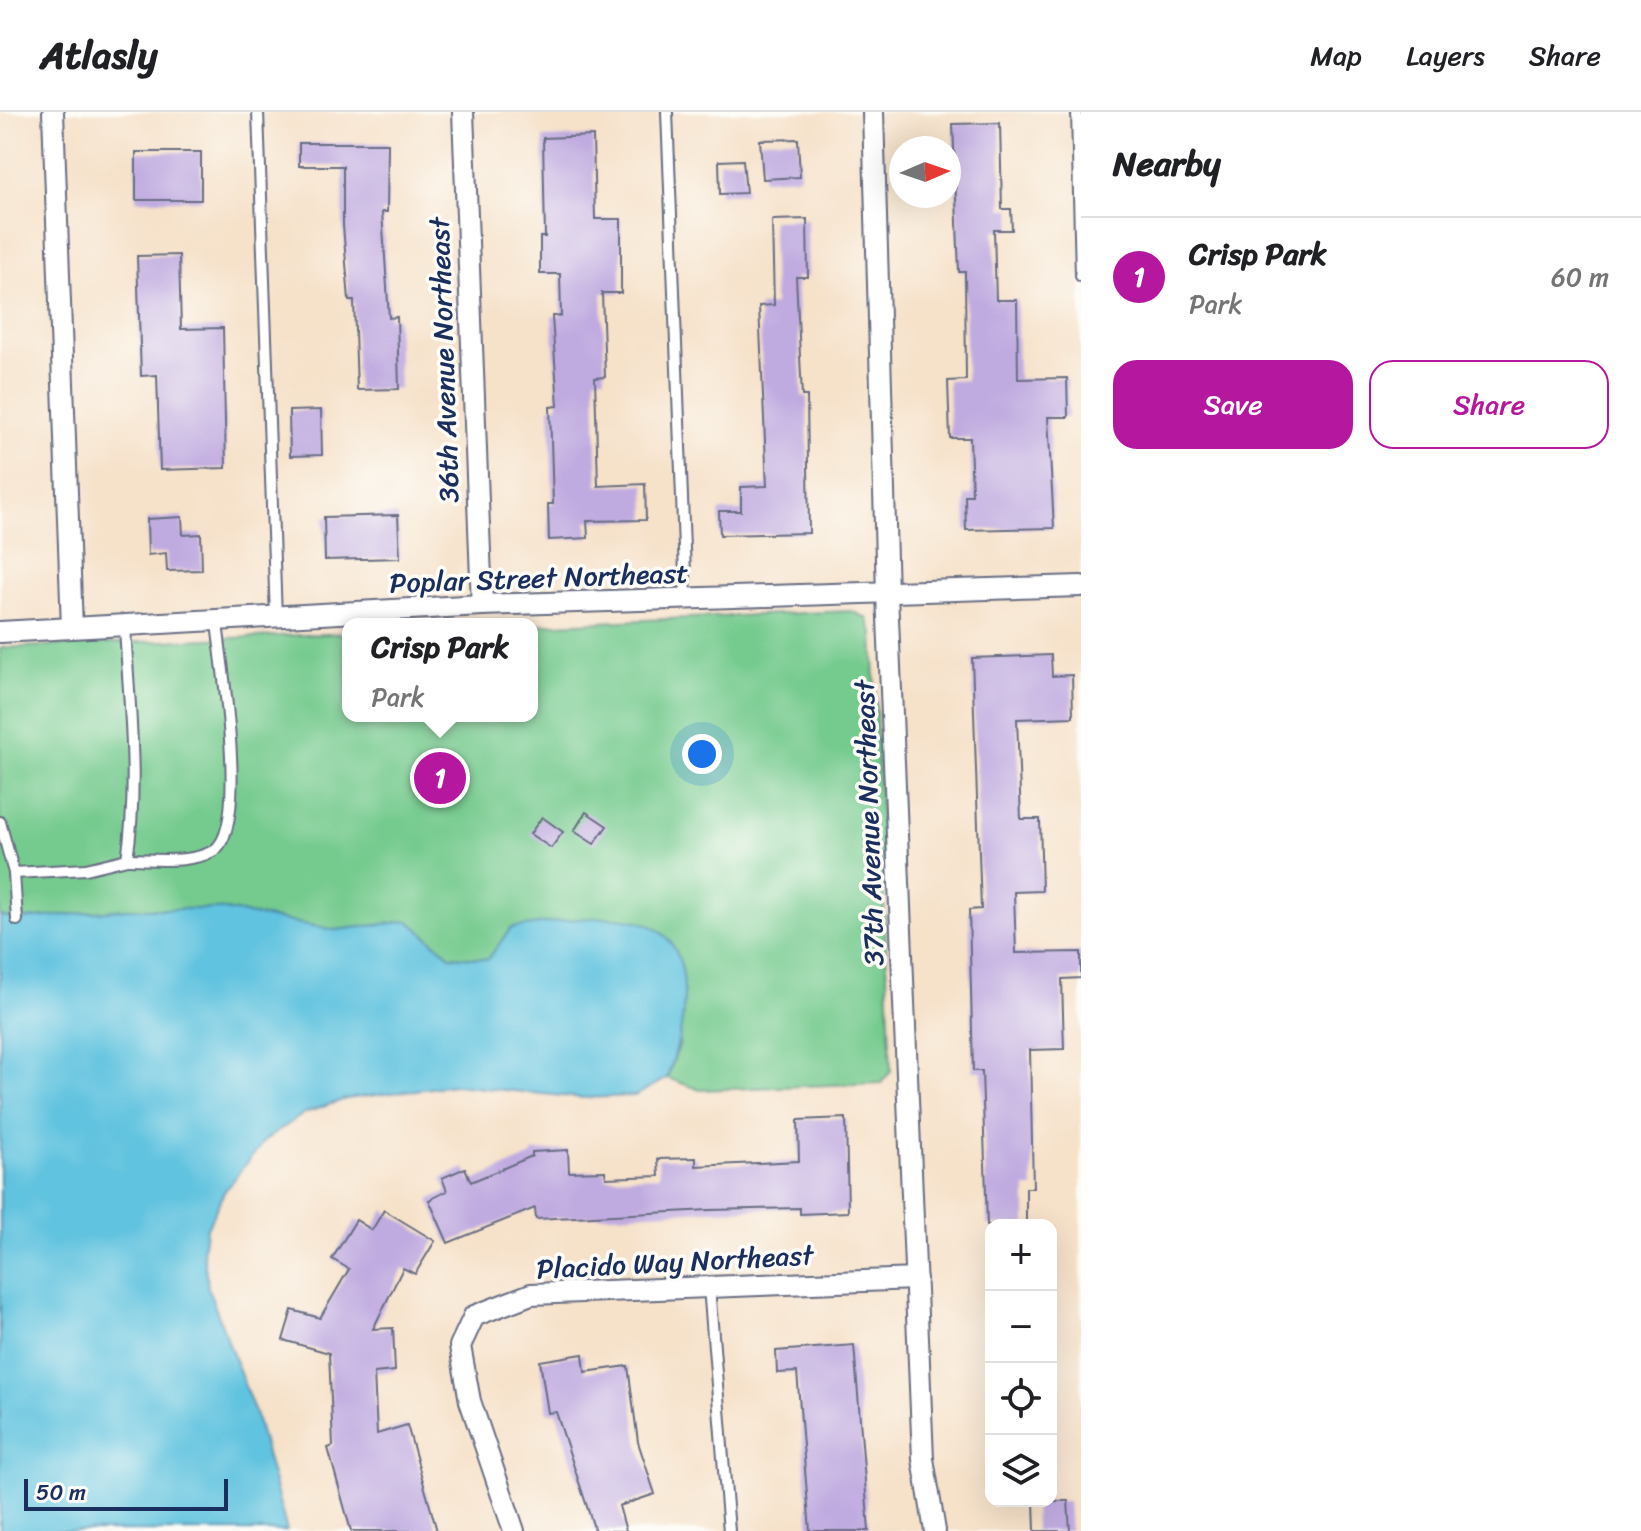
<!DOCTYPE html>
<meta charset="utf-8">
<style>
body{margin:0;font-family:Sriracha,sans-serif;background:#f2f2f2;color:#202124}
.controls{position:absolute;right:24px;bottom:24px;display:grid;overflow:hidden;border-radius:16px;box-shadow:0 8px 32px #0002}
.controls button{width:72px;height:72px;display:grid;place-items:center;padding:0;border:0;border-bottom:2px solid #e0e0e0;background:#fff;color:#202124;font:40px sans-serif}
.compass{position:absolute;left:889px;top:24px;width:72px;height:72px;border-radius:50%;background:#fff;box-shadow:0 8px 32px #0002;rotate:88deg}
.scale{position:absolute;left:24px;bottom:20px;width:204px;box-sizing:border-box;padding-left:8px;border:4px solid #1b2f5e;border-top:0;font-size:22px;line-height:28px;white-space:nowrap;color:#1b2f5e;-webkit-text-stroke:6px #fdfcf7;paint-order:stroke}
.you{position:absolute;left:702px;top:642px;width:28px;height:28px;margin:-20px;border:6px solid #fff;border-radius:50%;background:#1a73e8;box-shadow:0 0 0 12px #1a73e833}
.badge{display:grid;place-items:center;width:52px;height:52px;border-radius:50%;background:#b5179e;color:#fff;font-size:26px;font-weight:700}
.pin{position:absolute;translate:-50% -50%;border:4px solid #fff;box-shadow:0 2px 8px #0006}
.popup{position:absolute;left:342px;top:506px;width:196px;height:104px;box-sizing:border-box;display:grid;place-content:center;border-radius:16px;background:#fff;filter:drop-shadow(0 2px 6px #0005);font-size:26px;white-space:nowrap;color:#757577}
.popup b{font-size:30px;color:#202124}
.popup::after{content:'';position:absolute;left:50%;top:100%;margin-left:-16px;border:16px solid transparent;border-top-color:#fff}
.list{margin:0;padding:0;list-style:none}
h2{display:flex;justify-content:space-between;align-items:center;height:104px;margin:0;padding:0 32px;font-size:34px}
h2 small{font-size:26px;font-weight:400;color:#757577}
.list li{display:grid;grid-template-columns:52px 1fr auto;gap:24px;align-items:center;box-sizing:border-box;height:120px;padding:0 32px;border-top:2px solid #e0e0e0}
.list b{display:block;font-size:30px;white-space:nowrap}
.list p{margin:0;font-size:26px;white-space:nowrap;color:#757577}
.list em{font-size:26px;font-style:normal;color:#757577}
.actions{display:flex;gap:16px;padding:24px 32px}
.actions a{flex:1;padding:18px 0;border:2px solid #b5179e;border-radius:24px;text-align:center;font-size:28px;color:#b5179e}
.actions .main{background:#b5179e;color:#fff}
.icon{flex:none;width:44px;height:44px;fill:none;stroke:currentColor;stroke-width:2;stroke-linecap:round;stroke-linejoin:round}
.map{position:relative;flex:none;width:1081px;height:1419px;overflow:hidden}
header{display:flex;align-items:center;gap:48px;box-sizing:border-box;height:112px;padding:0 40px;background:#fff;border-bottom:2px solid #e0e0e0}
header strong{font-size:38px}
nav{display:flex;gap:44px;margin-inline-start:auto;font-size:28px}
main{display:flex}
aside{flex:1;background:#fff}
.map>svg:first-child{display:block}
</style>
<header>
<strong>Atlasly</strong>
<nav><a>Map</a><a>Layers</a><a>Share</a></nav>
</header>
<main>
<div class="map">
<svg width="1081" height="1419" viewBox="0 0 1081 1419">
<rect width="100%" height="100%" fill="#fdfcf7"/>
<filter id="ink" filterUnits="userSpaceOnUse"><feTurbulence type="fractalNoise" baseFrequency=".0125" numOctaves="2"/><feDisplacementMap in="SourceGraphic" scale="16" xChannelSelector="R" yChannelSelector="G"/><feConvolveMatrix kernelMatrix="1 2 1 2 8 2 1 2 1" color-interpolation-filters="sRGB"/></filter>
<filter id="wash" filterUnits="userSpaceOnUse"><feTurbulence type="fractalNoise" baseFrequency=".006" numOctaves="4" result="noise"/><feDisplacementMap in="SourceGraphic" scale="32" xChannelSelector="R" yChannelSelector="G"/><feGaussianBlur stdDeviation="1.8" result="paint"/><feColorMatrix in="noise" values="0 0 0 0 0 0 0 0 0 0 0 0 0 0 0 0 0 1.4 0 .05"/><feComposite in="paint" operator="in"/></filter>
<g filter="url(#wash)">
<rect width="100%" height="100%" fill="#f6e1c9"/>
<!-- green -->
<path fill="#75ca8e" stroke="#487c76" stroke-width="2" d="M 851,499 L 867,506 L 873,521 L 891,959 L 881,971 L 700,978 L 667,966 L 680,931 L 488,847 L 450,844 L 409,809 L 336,818 L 219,797 L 126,797 L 17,808 L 0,804 L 0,536 L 348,521 L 348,604 L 532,604 L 532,513 Z"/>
<!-- water -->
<path fill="#61c3df" stroke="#3e799e" stroke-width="2" d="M 126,797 L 219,797 L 336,818 L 409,809 L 450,844 L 488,847 L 511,816 C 549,811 616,797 651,814 C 703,840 682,925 667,966 L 635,984 L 582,986 L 455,973 L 346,987 L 305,1001 L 265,1028 L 224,1080 L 206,1118 L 203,1139 L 208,1176 L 255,1301 L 287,1419 L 0,1419 L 0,804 L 17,808 Z"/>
<g id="blocks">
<!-- building -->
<g fill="#c0abe0">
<path d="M 1000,11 L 1002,97 L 1011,97 L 1012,118 L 994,118 L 996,188 L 1017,188 L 1018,267 L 1067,266 L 1068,305 L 1048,305 L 1054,416 L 966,418 L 965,383 L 972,383 L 970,326 L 950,326 L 948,269 L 966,268 L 965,160 L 959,160 L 953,12 Z"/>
<path d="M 593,24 L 595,107 L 621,107 L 621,181 L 602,181 L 605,265 L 595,266 L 598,374 L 645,372 L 646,408 L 587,409 L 588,426 L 549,428 L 548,392 L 553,392 L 550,295 L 558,294 L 552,204 L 561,204 L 560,162 L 540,162 L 540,125 L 545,125 L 543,26 Z"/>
<path d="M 798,27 L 800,65 L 763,67 L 760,28 Z"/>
<path d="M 299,31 L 388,31 L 387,100 L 382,100 L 389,206 L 397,205 L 399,277 L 357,278 L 354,189 L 349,189 L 343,113 L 343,54 L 299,54 Z"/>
<rect x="136" y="40" width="65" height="48"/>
<path d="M 743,48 L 746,81 L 720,82 L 719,49 Z"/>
<path d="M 807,107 L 808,165 L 796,165 L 802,284 L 807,284 L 809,421 L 720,423 L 719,399 L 741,399 L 741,375 L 767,374 L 759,194 L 774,193 L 772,108 Z"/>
<path d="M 179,143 L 181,217 L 223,216 L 226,356 L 160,358 L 157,263 L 141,264 L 137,144 Z"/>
<path d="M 321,298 L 322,343 L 290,344 L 289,299 Z"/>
<path d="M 398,403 L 400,446 L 325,448 L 324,405 Z"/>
<path d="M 182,405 L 183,423 L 201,422 L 202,458 L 167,459 L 166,441 L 148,443 L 147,407 Z"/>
<path d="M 1051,543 L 1052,564 L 1072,563 L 1073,605 L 1017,607 L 1021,707 L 1040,707 L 1042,779 L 1014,780 L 1016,841 L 1081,840 L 1081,866 L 1062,867 L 1064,937 L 1030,938 L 1033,1076 L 1026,1076 L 1026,1113 L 987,1113 L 982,959 L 973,959 L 969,798 L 981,797 L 972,546 Z"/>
<path d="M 586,700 L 607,714 L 594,732 L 574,719 Z"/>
<path d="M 542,705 L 563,720 L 551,736 L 530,722 Z"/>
<path d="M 846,1006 L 848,1100 L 800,1102 L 800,1096 L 710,1098 L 536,1107 L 535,1096 L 448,1131 L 429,1088 L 447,1079 L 442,1066 L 465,1056 L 471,1070 L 532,1044 L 532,1040 L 568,1038 L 569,1060 L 605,1059 L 606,1066 L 659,1064 L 658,1047 L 696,1046 L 696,1054 L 799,1049 L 798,1008 Z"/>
<path d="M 384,1098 L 435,1129 L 415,1162 L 403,1156 L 373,1217 L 393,1216 L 395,1259 L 374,1261 L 377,1322 L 407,1313 L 437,1419 L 351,1419 L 328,1336 L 333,1334 L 329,1241 L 283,1228 L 292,1198 L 320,1206 L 349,1157 L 332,1147 L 356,1108 L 372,1118 Z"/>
<path d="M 854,1233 L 869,1419 L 810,1419 L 797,1260 L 777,1261 L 776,1239 Z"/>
<path d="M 583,1242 L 585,1260 L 628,1254 L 638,1330 L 655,1382 L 619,1394 L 626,1419 L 595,1419 L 556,1300 L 548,1301 L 540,1249 Z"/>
<path d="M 1034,1389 L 1068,1389 L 1070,1419 L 1035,1419 Z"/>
</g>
</g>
</g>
<g filter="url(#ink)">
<use href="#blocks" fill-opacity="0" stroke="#686d83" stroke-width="2"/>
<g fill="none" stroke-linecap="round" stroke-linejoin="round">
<!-- lane casing -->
<g stroke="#686d83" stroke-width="14">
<g id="lane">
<path d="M 258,0 L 276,506"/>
<path d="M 667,0 L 686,488"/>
<path d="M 1077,0 L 1081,164"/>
<path d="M 0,710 L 14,761 L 86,757 L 127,747 C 139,671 129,592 125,515"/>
<path d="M 127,747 C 152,747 190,752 213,739 C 250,717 221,552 217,510"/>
<path d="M 14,761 L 17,808"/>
<path d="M 709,1175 L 729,1419"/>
</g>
</g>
<!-- street casing -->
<g stroke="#686d83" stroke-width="24">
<g id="street">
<path d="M 53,0 L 72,516"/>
<path d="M 463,0 L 482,493"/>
<path d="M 873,0 L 887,482 L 923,1347 L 935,1419"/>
<path d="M 0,520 L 482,493 L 1081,474"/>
<path d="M 514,1419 L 470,1289 L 460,1234 L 474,1204 L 531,1182 L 916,1167"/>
</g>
</g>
<!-- lane -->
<use href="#lane" stroke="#fff" stroke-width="10"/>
<!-- street -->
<use href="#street" stroke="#fff" stroke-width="20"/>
</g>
</g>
<g text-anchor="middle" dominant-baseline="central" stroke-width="7" stroke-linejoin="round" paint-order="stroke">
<!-- street labels -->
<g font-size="28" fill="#1b2f5e" stroke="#fdfcf7">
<text transform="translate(444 248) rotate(-92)">36th Avenue Northeast</text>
<text transform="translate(539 466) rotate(-2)">Poplar Street Northeast</text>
<text transform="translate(869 711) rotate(-92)">37th Avenue Northeast</text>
<text transform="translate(675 1150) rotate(-3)">Placido Way Northeast</text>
</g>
</g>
</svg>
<div class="controls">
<button>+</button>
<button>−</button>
<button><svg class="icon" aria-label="locate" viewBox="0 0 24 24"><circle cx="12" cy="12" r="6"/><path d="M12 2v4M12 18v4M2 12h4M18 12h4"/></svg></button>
<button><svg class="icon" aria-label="layers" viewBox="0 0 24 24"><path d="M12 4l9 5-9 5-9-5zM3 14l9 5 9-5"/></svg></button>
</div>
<svg class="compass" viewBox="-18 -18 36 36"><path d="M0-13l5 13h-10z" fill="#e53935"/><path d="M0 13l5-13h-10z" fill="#757577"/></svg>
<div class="scale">50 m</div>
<div class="you"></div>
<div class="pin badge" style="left:440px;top:666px">1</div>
<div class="popup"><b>Crisp Park</b>Park</div>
</div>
<aside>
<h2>Nearby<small></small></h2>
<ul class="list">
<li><span class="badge">1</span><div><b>Crisp Park</b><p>Park</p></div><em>60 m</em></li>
</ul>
<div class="actions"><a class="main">Save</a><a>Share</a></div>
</aside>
</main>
